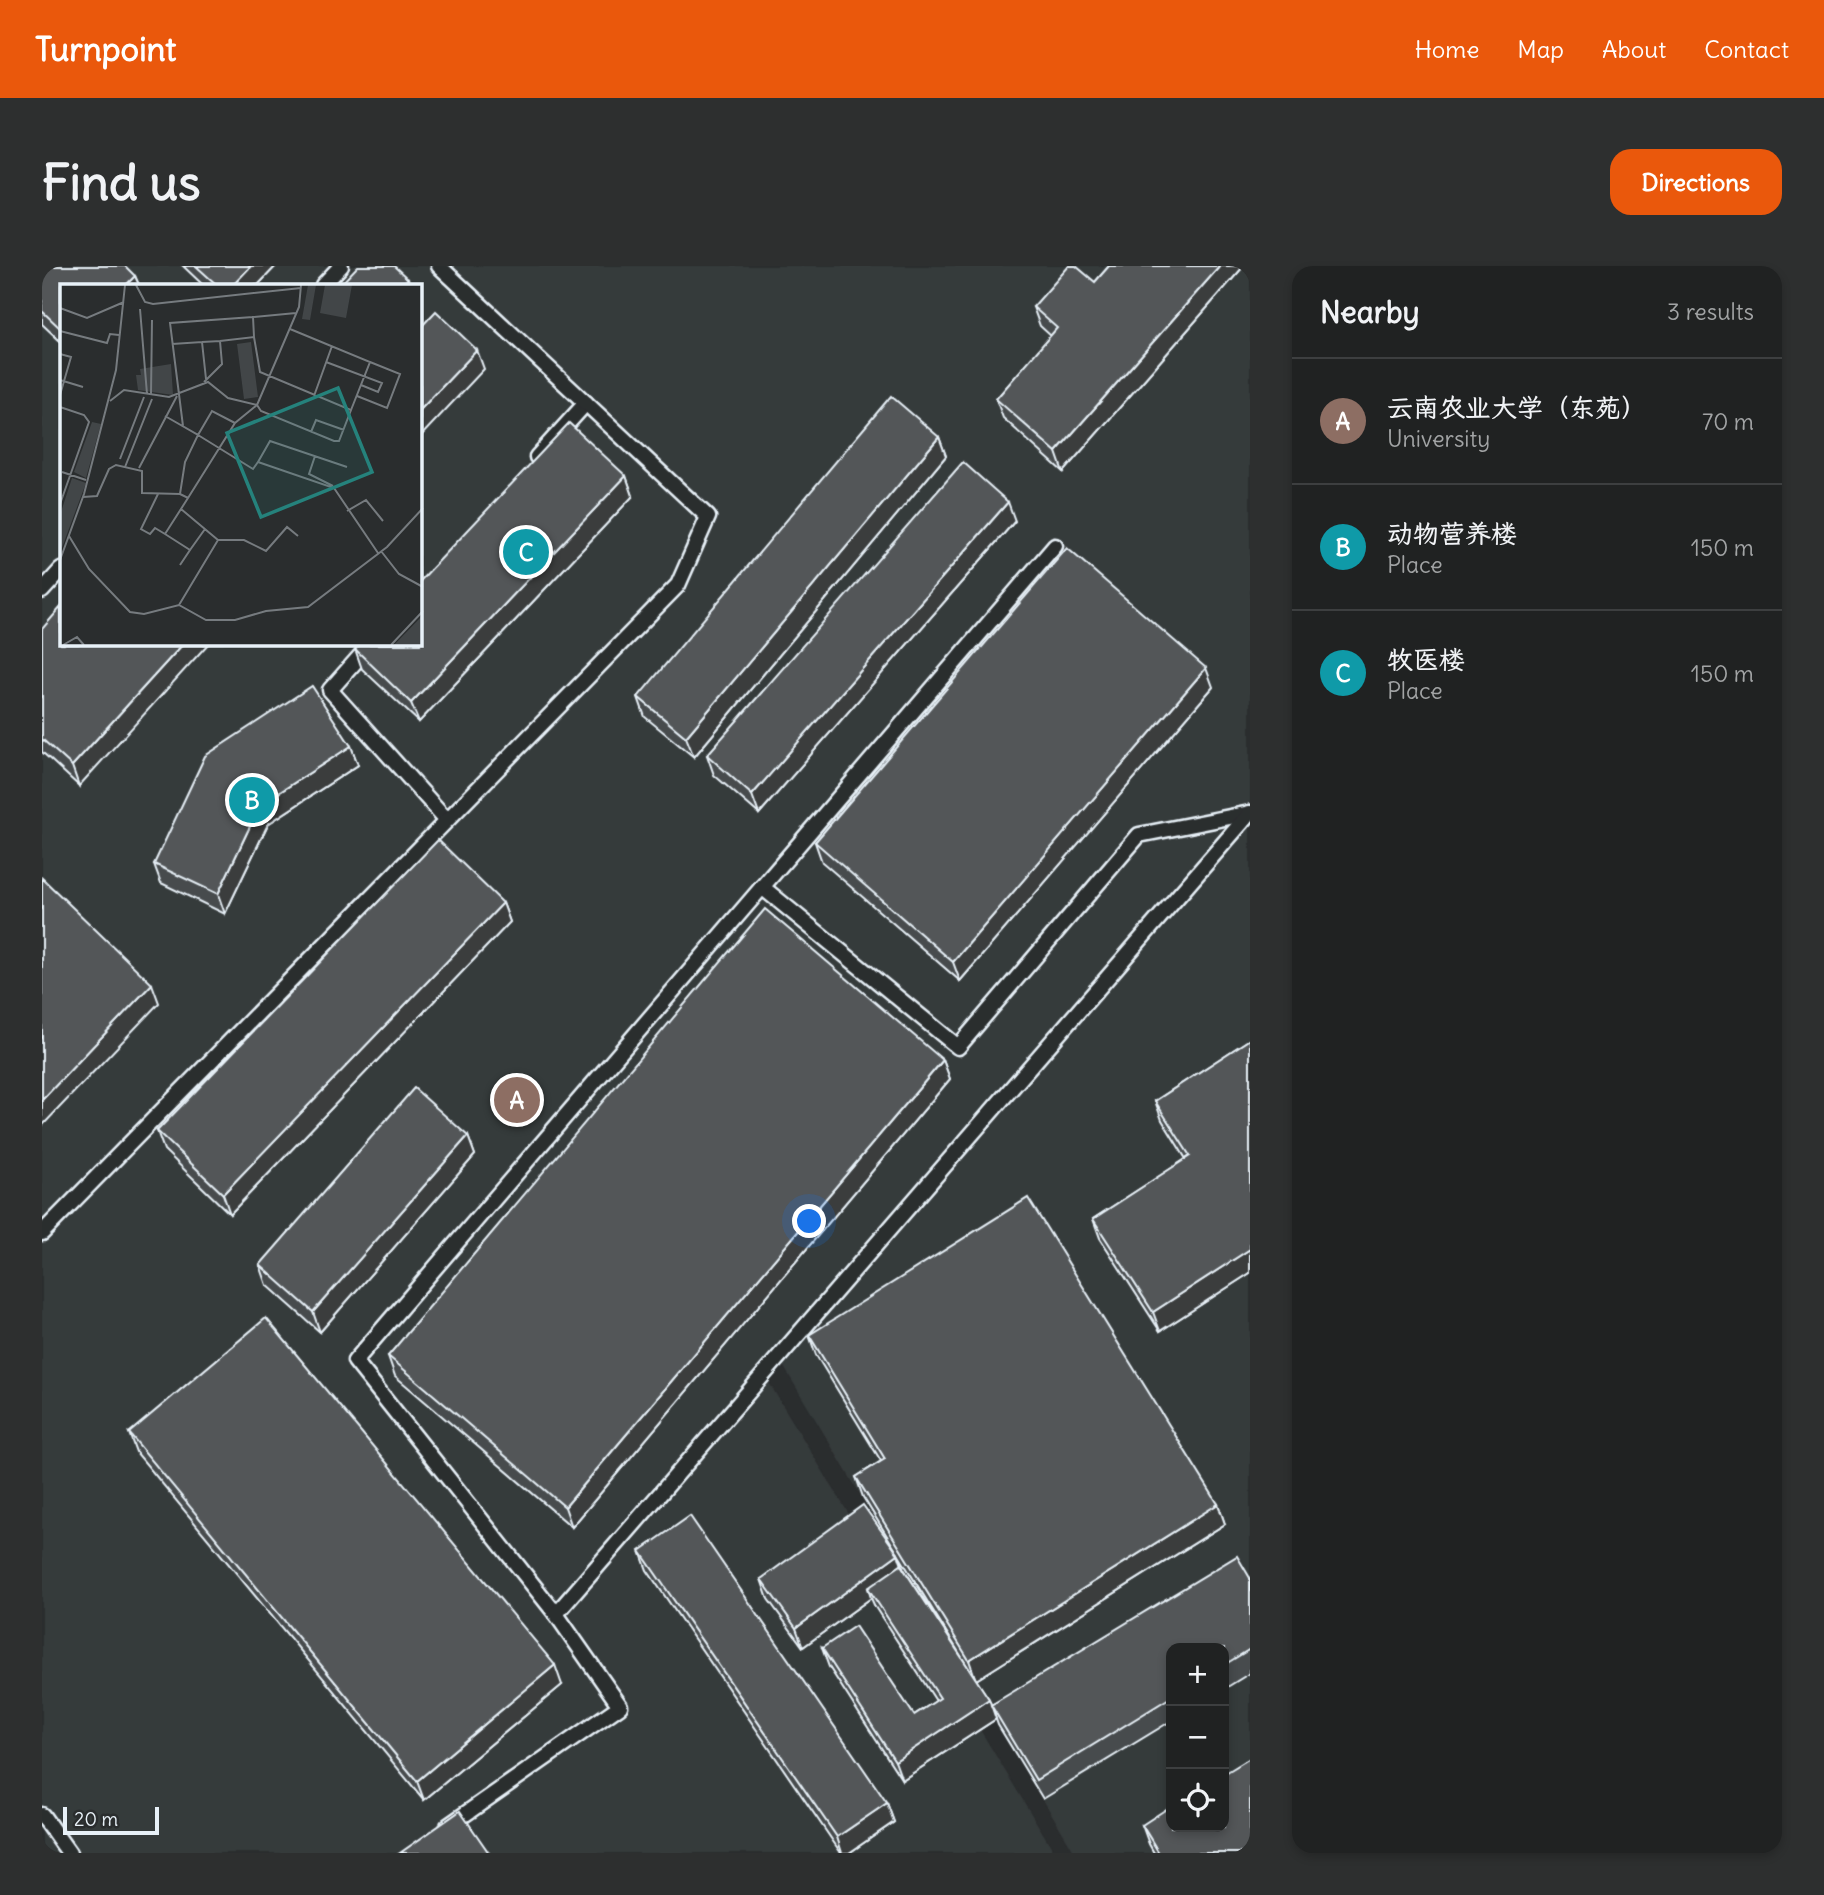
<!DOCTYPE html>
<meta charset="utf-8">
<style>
body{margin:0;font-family:Delius,"LXGW WenKai TC",sans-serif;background:#2d2f2f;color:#f1f3f6}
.controls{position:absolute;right:21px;bottom:21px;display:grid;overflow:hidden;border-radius:14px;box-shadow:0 4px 10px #0003}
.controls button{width:63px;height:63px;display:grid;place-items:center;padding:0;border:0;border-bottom:2px solid #3d3f40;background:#202222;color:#f1f3f6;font:35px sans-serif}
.scale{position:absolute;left:21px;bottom:18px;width:96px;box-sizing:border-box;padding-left:7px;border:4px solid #e8f1f8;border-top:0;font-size:19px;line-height:24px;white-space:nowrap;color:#e8f1f8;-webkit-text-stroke:5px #2a2d2e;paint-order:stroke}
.you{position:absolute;left:768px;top:956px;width:24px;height:24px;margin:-18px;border:5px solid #fff;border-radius:50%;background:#1a73e8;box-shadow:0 0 0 10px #1a73e833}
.badge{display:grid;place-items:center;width:46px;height:46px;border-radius:50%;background:#ea580c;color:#fff;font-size:23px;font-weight:700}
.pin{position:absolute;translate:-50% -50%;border:4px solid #fff;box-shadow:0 2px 7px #0006}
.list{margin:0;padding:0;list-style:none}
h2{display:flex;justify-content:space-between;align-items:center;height:91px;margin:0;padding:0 28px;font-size:30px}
h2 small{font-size:23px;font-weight:400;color:#a2a4a5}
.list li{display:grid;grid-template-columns:46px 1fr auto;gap:21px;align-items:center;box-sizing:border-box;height:126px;padding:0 28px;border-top:2px solid #3d3f40}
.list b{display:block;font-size:26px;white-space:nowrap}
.list p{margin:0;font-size:23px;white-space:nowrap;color:#a2a4a5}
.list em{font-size:23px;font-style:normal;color:#a2a4a5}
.icon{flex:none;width:38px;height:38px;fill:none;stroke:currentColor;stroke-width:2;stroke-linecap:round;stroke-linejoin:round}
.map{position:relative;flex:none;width:1208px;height:1587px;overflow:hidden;border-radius:21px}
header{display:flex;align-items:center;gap:42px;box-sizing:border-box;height:98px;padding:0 35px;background:#ea580c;color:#fff}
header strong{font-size:33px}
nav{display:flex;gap:38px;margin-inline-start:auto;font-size:24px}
.intro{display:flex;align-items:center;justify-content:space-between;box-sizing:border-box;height:168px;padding:0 42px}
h1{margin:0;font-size:49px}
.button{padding:18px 32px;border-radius:21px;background:#ea580c;color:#fff;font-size:24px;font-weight:700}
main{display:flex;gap:42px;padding:0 42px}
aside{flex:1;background:#202222;border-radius:21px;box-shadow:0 4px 10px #0003}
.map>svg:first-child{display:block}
</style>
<header>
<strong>Turnpoint</strong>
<nav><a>Home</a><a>Map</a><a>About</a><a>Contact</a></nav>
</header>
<div class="intro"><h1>Find us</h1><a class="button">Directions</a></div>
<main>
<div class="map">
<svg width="1208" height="1587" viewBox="0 0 1208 1587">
<rect width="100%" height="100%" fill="#2a2d2e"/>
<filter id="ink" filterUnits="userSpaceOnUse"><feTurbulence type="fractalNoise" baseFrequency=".0143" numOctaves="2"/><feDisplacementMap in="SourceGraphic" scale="14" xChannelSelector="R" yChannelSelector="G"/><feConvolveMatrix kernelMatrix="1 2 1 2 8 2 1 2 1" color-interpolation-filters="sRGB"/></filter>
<g filter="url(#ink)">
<!-- built -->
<path fill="#363a3b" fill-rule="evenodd" d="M 0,0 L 1208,0 L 1208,1587 L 1033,1587 L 736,1091 L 1183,566 L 718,1102 L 1013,1587 L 0,1587 ZM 19,19 L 378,19 L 378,378 L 19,378 ZM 1129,1382 L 1182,1382 L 1182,1561 L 1129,1561 Z"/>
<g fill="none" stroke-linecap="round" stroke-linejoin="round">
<!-- service casing -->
<g stroke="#e8f1f8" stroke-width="19">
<g id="service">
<path d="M 281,19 L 299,0"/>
<path d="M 495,191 L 544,137"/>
<path d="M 0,325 L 19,304"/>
<path d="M 329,378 L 288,424 L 405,554"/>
<path d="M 720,621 L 916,781 L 1097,569 L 1208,547"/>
<path d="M 0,967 L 636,319 L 666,251 L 397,0"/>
<path d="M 514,1348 L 313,1095 L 1013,280"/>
<path d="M 0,1549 L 27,1587"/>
<path d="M 406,1560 L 578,1440 L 514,1348 L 1208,547"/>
</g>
</g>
<!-- service -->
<use href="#service" stroke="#2a2d2e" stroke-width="14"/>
</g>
<!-- wall -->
<g fill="#474b4d" stroke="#e8f1f8" stroke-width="2">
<path d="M 141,0 L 234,0 L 216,19 L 161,19 Z"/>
<path d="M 1067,0 L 1200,0 L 1201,1 L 1021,206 L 961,152 L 954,133 L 1009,70 L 998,60 L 991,41 L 1053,16 Z"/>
<path d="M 0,5 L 93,10 L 97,19 L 19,19 L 19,76 L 0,58 Z"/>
<path d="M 897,171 L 904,190 L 652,491 L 603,451 L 596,431 Z"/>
<path d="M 584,210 L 591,230 L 377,456 L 320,403 L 313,383 Z"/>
<path d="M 973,255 L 717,548 L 672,509 L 665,489 Z"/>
<path d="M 0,363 L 37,520 L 0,486 Z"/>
<path d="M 1171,421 L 918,715 L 780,596 L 773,576 Z"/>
<path d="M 309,480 L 316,499 L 226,558 L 183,648 L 119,617 L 112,598 Z"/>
<path d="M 461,637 L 468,656 L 188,948 L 122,884 L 115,865 Z"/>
<path d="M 1208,773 L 1208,1007 L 1118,1065 L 1058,972 L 1051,953 L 1144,893 L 1120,854 L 1113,835 Z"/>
<path d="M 901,794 L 908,813 L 530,1261 L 353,1110 L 346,1090 Z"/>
<path d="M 426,870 L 433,889 L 278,1066 L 225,1019 L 218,999 Z"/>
<path d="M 767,1069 L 1176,1238 L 1183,1258 L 934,1414 L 947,1433 L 954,1453 L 860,1514 L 787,1401 L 780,1382 L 872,1449 L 894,1435 L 833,1341 L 829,1332 L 761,1381 L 726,1333 L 719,1313 L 856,1288 L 862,1303 L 932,1411 L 821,1231 L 814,1211 L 839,1195 L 774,1089 Z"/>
<path d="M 87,1167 L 520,1419 L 382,1534 L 94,1186 Z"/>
<path d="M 598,1285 L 845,1537 L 852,1556 L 807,1587 L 799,1587 L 605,1304 Z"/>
<path d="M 1208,1312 L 1208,1407 L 1182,1423 L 1182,1382 L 1129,1382 L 1129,1455 L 1001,1533 L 956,1459 L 949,1439 Z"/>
<path d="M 1100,1559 L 1208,1587 L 1112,1587 L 1107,1578 Z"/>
</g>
<!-- shaded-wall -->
<g fill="#3a3d3e" stroke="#e8f1f8" stroke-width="2">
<path d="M 209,0 L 234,0 L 216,19 L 191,19 Z"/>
<path d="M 1178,0 L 1200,0 L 1201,1 L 1021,206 L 1014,186 Z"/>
<path d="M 93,10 L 97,19 L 84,19 Z"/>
<path d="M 366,13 L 368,19 L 360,19 Z"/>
<path d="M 435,84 L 442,103 L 378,171 L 378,144 Z"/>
<path d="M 897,171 L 904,190 L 652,491 L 644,471 Z"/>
<path d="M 584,210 L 591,230 L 377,456 L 369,437 Z"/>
<path d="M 966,236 L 973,255 L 717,548 L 710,529 Z"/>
<path d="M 141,378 L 166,378 L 37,520 L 30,500 Z"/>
<path d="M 1164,402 L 1171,421 L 918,715 L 911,696 Z"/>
<path d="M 309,480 L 316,499 L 226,558 L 183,648 L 176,628 L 218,539 Z"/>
<path d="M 461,637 L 468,656 L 188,948 L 181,928 Z"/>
<path d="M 110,718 L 117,737 L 0,860 L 0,834 Z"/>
<path d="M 901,794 L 908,813 L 530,1261 L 523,1241 Z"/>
<path d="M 426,870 L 433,889 L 278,1066 L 271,1046 Z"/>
<path d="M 1208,983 L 1208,1007 L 1118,1065 L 1111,1046 Z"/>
<path d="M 1176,1238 L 1183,1258 L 934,1414 L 927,1394 Z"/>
<path d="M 856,1288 L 863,1308 L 826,1322 L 829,1332 L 761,1381 L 754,1362 Z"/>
<path d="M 513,1399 L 520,1419 L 382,1534 L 375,1515 Z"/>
<path d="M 947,1433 L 954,1453 L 860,1514 L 853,1495 Z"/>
<path d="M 845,1537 L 852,1556 L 807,1587 L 800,1587 L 795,1571 Z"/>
</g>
<!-- building -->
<g fill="#535759" stroke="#e8f1f8" stroke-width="2">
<path d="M 5,0 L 83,0 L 93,10 L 84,19 L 19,19 L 19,63 L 0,45 L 0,5 Z"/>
<path d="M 154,0 L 209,0 L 191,19 L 175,19 Z"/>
<path d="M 316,0 L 352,0 L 366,13 L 360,19 L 298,19 Z"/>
<path d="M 1027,0 L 1034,0 L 1053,16 L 1067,0 L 1178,0 L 1014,186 L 954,133 L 1015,62 L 991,41 Z"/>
<path d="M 394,45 L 435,84 L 378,144 L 378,62 Z"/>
<path d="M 849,130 L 897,171 L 644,471 L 596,431 Z"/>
<path d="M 527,157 L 584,210 L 369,437 L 313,383 L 318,378 L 378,378 L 378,315 Z"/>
<path d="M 921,196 L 966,236 L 710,529 L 665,489 Z"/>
<path d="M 1025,282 L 1164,402 L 911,696 L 773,576 Z"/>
<path d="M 19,341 L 19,378 L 141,378 L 30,500 L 0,473 L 0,363 Z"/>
<path d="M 270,420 L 309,480 L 218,539 L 176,628 L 112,598 L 163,490 Z"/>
<path d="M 396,574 L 461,637 L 181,928 L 115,865 Z"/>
<path d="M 0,612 L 110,718 L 0,834 Z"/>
<path d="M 723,643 L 901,794 L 523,1241 L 346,1090 Z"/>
<path d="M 1208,773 L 1208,983 L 1111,1046 L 1051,953 L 1148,890 L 1113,835 Z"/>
<path d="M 372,822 L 426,870 L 271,1046 L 218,999 Z"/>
<path d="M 986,932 L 1176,1238 L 927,1394 L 814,1211 L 843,1193 L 767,1069 Z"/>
<path d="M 224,1052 L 513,1399 L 375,1515 L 87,1167 Z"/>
<path d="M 821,1239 L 856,1288 L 754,1362 L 719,1313 Z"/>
<path d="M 648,1250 L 845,1537 L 795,1571 L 598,1285 Z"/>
<path d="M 1195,1290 L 1208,1312 L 1208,1383 L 1182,1399 L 1182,1382 L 1129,1382 L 1129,1431 L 994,1514 L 949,1439 Z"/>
<path d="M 859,1299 L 947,1433 L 853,1495 L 780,1382 L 813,1360 L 872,1449 L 898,1432 L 826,1322 Z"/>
<path d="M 1208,1492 L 1208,1587 L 1117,1587 L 1100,1559 L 1129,1540 L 1129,1561 L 1182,1561 L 1182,1508 Z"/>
<path d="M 418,1545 L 447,1587 L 358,1587 Z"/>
</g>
</g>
<!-- overview -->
<g transform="translate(18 18)">
<rect width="362" height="362" fill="#2a2d2e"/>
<path d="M 248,1 L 256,1 L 250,36 L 242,35 ZM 265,1 L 292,1 L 286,34 L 260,29 ZM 191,58 L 198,113 L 184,115 L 177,60 ZM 111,80 L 113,111 L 78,106 L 76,91 L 81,91 L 80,85 ZM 32,138 L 41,140 L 26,194 L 14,188 ZM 12,194 L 26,199 L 0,269 L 0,231 ZM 362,332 L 362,361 L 334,361 Z" fill="#424648"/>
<path fill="none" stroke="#767b7f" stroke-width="2" d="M 76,1 L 85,18 L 93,20 L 241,4M 0,24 L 27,34 L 64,18M 80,25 L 87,110M 230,45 L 310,78 L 291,126M 0,47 L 47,59 L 50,50 L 59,51M 194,53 L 193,33 L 236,29M 142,58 L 160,57 L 162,80 L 144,98M 112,60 L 142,58 L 146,95M 0,70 L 11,73 L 0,111M 266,78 L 322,99 L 318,108 L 301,101M 0,96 L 23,103M 91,110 L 92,36M 254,112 L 272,62M 297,112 L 327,124 L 340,90 L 310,78M 50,117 L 64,106 L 109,113 L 148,98 L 168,114 L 197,121 L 239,23 L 241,1M 0,123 L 24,131 L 29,138 L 0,220M 175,139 L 152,127 L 138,151 L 193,185 L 198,178 L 274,204 L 318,269M 123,142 L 110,39 L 193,33M 251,148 L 256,136 L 284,146M 255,172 L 249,190 L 273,202M 60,175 L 84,113M 198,178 L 210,157 L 287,183M 65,183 L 92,115M 79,184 L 117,112M 2,188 L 26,196M 98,210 L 81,245 L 90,250 L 95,244 L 105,250 L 128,214M 120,210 L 128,214 L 175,139 L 197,121 L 201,127 L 274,157 L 279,157 L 291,126 L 200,88 L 194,53 L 160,57M 23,213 L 37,212 L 49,185 L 56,181 L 82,187 L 82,209 L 120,210 L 125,178 L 138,151 L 105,132M 121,225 L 158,256 L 184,256 L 206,267 L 227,243 L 238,252M 287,227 L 306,216 L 323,237M 105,250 L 130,266 L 120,281M 9,252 L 29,285 L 70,328 L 84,330 L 119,321 L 146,336 L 175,336 L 206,327 L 248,323 L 327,263 L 363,224M 130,266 L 145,245M 321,267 L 339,290 L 363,303M 0,276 L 24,210 L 56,86 L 65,1M 119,321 L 158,256M 3,361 L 17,353 L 24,361M 331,361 L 363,327"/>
<path fill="#25827c" fill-opacity="0.15" stroke="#25827c" stroke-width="3.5" d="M 278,104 L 312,188 L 201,233 L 167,149 Z"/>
<rect width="362" height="362" fill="none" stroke="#e8f1f8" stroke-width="3.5"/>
</g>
</svg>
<div class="controls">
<button>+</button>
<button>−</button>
<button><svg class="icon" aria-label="locate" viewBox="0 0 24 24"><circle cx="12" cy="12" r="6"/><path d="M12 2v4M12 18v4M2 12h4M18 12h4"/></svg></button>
</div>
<div class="scale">20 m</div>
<div class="you"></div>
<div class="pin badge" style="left:475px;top:834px;background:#8d6e63">A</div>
<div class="pin badge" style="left:210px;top:534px;background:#0f9aa8">B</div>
<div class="pin badge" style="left:484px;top:286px;background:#0f9aa8">C</div>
</div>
<aside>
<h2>Nearby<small>3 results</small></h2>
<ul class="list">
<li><span class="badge" style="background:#8d6e63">A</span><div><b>云南农业大学（东苑）</b><p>University</p></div><em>70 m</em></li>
<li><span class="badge" style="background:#0f9aa8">B</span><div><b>动物营养楼</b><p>Place</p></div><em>150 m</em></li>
<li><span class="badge" style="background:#0f9aa8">C</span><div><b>牧医楼</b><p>Place</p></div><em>150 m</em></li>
</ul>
</aside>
</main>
